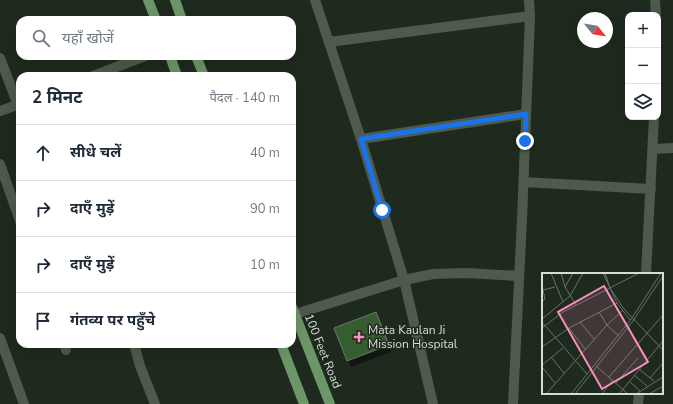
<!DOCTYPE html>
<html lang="hi">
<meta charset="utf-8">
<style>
body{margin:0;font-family:"Nunito Sans","Noto Sans Devanagari",sans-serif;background:#f6f6f7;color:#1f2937}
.controls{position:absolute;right:12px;top:12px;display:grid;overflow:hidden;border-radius:8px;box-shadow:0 4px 16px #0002}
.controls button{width:36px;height:36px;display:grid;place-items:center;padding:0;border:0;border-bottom:1px solid #e0e1e3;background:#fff;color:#1f2937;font:20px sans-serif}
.compass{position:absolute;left:577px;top:12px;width:36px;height:36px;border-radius:50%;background:#fff;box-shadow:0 4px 16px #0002;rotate:120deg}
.stop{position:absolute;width:12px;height:12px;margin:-9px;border:3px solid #1a73e8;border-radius:50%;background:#fff}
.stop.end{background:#1a73e8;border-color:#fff;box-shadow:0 1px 4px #0008}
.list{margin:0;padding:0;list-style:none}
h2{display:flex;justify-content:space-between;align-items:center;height:52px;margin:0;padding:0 16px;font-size:17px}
h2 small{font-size:13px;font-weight:400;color:#747a83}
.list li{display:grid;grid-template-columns:26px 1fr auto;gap:12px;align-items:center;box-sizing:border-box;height:56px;padding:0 16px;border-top:1px solid #e0e1e3}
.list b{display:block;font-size:15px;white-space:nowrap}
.list em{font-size:13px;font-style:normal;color:#747a83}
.icon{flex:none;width:22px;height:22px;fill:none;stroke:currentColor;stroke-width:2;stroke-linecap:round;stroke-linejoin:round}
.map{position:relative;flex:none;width:673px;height:404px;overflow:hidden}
.search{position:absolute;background:#fff;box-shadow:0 4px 16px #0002;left:16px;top:16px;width:280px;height:44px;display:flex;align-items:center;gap:10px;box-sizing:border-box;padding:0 14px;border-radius:12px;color:#747a83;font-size:15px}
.panel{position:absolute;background:#fff;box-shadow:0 4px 16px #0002;left:16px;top:72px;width:280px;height:276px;border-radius:12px}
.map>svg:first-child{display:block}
</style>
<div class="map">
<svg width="673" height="404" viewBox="0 0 673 404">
<rect width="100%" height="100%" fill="#1f2a1e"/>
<!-- shadow -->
<path fill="#0007" d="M 376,313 L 379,319 L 391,352 L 351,367 L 348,361 L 335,328 Z"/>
<!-- building -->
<path fill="#365c31" stroke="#6c786a" d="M 376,312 L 389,345 L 347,361 L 334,328 Z"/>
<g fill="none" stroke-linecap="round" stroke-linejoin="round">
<!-- minor -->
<g stroke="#4e5a4c" stroke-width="10">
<path d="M 655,0 L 656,15"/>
<path d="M 329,42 L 530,16"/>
<path d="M 0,58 L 18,105"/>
<path d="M 93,76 L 145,56"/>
<path d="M 0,111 L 20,104"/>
<path d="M 361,139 L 526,114"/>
<path d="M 653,149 L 673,148"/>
<path d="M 0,164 L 20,221"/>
<path d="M 524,182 L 651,189"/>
<path d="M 646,274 L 654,117"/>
<path d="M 292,315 L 404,280 L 361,139 L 315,0"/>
<path d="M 0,338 L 24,404"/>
<path d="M 64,344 L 66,350"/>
<path d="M 134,344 L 140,366 L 155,404"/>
<path d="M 433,404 L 404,280 L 433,274 L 466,273 L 519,276"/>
<path d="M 513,404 L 522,219 L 530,16 L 529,0"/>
<path d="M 638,404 L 639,393"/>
</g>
<!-- major -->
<g stroke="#6d9668" stroke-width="10">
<path d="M 148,0 L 156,20"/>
<path d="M 175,0 L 182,20"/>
<path d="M 170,56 L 177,76"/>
<path d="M 196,56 L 204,76"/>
<path d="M 292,307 L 330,404"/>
<path d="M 281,344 L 304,404"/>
</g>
</g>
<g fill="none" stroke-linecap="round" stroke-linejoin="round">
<!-- route -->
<path stroke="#1a73e8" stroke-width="5" d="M 382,210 L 361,139 L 526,114 L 525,141"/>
</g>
<!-- markers -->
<path fill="#fc8fc2" stroke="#1f2a1e" stroke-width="1.5" d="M357 331h4v4h4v4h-4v4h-4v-4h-4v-4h4z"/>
<g text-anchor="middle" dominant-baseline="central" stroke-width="3" stroke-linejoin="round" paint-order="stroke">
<!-- poi labels -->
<g font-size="12" fill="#d6ddd5" stroke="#1f2a1e" text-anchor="start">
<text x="368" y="330">Mata Kaulan Ji<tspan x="368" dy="14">Mission Hospital</tspan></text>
</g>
<!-- street labels -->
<g font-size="12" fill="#d6ddd5" stroke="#1f2a1e">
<text transform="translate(323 351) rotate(68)">100 Feet Road</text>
</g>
</g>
<!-- overview -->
<g transform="translate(542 273)">
<rect width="121" height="121" fill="#1f2a1e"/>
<path fill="none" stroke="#687267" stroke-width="1" d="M 9,0 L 21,29M 19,0 L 23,14 L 34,32M 61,0 L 75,30 L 88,47M 63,0 L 68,15 L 82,36 L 121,77M 0,13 L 3,26 L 0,29M 23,14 L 31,0M 1,17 L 13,14M 57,39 L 65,52 L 81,37M 0,46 L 28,23 L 41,0M 0,49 L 45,101M 38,49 L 52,66M 0,55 L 21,39 L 97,0M 27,55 L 43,76M 0,74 L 27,55 L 75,30M 9,84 L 22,100M 0,92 L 21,75M 54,93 L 86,121M 0,94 L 13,110M 97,96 L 108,105M 92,102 L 105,113M 67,104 L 121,42M 87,108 L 98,118M 112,108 L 108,105 L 121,90M 74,110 L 96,85M 4,121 L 65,52 L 77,63M 29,121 L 90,45 L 119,0M 33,121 L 91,48 L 121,3M 60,121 L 71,107M 77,121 L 121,68M 94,121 L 121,104M 107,121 L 121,113"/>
<path fill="#fc8fc2" fill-opacity="0.15" stroke="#fc8fc2" stroke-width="2" d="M 62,13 L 106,89 L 60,116 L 16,39 Z"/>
<rect width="121" height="121" fill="none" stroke="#d6ddd5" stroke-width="2"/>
</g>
</svg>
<div class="controls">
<button>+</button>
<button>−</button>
<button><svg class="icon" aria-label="layers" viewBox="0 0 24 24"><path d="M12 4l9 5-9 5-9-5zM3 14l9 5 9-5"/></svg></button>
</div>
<svg class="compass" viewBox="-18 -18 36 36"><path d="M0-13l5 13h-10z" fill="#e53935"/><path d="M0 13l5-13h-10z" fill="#747a83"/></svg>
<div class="stop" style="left:382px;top:210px"></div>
<div class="stop end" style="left:525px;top:141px"></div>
<div class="search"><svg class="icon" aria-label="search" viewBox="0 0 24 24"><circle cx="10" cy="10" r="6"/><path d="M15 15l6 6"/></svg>यहाँ खोजें</div>
<section class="panel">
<h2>2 मिनट<small>पैदल · 140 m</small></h2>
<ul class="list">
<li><svg class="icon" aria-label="ahead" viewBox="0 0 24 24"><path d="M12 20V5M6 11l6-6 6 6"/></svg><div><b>सीधे चलें</b></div><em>40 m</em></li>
<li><svg class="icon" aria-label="right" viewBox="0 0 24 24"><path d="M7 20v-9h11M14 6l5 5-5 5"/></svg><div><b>दाएँ मुड़ें</b></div><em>90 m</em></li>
<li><svg class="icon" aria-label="right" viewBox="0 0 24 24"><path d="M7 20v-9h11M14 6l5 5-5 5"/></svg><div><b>दाएँ मुड़ें</b></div><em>10 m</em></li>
<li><svg class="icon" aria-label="arrive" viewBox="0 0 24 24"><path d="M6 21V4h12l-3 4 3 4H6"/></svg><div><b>गंतव्य पर पहुँचे</b></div></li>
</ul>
</section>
</div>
